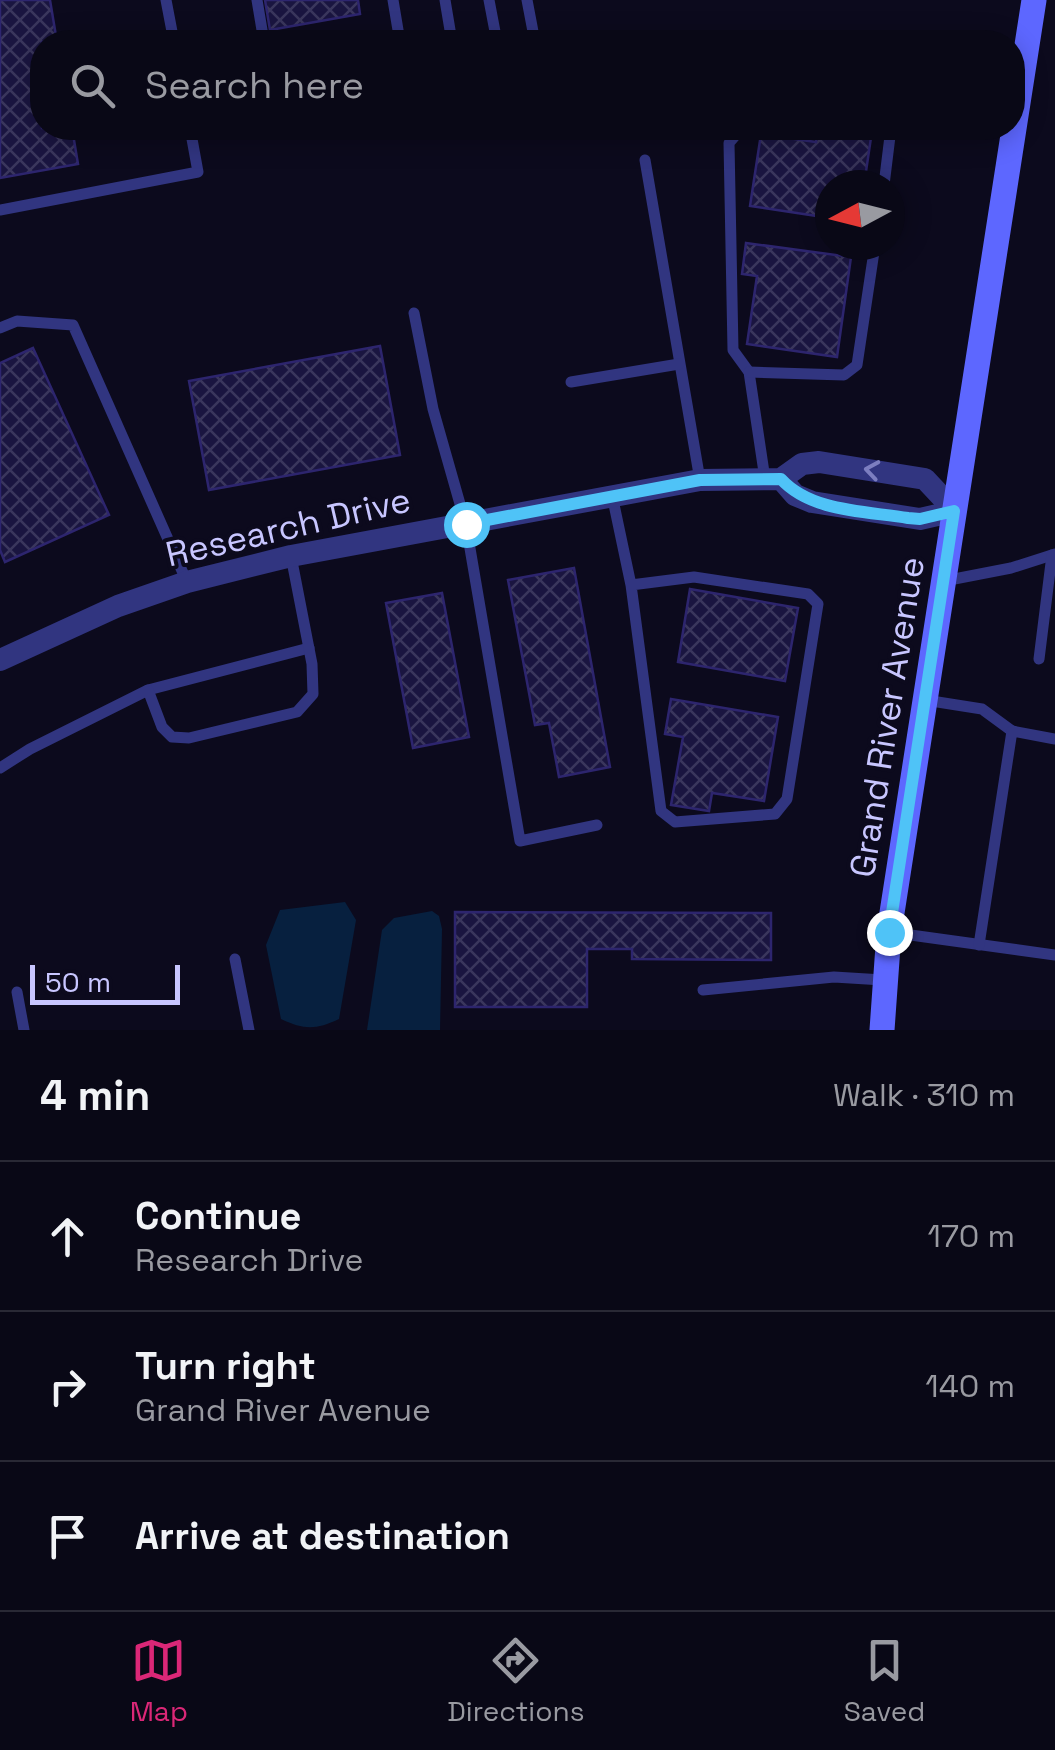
<!DOCTYPE html>
<meta charset="utf-8">
<style>
body{margin:0;font-family:"Space Grotesk",sans-serif;background:#171623;color:#f1f3f6}
.compass{position:absolute;left:815px;top:170px;width:90px;height:90px;border-radius:50%;background:#090816;box-shadow:0 5px 25px #0003;rotate:263deg}
.scale{position:absolute;left:30px;bottom:25px;width:150px;box-sizing:border-box;padding-left:10px;border:5px solid #c8c6ff;border-top:0;font-size:28px;line-height:35px;white-space:nowrap;color:#c8c6ff;-webkit-text-stroke:8px #0c0a1d;paint-order:stroke}
.stop{position:absolute;width:30px;height:30px;margin:-22px;border:8px solid #4fc3f7;border-radius:50%;background:#fff}
.stop.end{background:#4fc3f7;border-color:#fff;box-shadow:0 2px 10px #0008}
.list{margin:0;padding:0;list-style:none}
h2{display:flex;justify-content:space-between;align-items:center;height:130px;margin:0;padding:0 40px;font-size:42px}
h2 small{font-size:32px;font-weight:400;color:#999aa1}
.list li{display:grid;grid-template-columns:65px 1fr auto;gap:30px;align-items:center;box-sizing:border-box;height:150px;padding:0 40px;border-top:2px solid #292935}
.list b{display:block;font-size:38px;white-space:nowrap}
.list p{margin:0;font-size:32px;white-space:nowrap;color:#999aa1}
.list em{font-size:32px;font-style:normal;color:#999aa1}
.icon{flex:none;width:55px;height:55px;fill:none;stroke:currentColor;stroke-width:2;stroke-linecap:round;stroke-linejoin:round}
.map{position:relative;flex:none;width:1055px;height:1030px;overflow:hidden}
.search{position:absolute;background:#090816;box-shadow:0 5px 25px #0003;left:30px;right:30px;top:30px;height:110px;display:flex;align-items:center;gap:25px;box-sizing:border-box;padding:0 35px;border-radius:40px;color:#999aa1;font-size:38px}
.sheet{height:580px;background:#090816}
nav{display:flex;justify-content:space-around;align-items:center;box-sizing:border-box;height:140px;border-top:2px solid #292935;background:#090816;font-size:28px;color:#999aa1}
nav a{display:grid;justify-items:center;gap:5px}
nav .on{color:#db2777}
.map>svg:first-child{display:block}
</style>
<div class="map">
<svg width="1055" height="1030" viewBox="0 0 1055 1030">
<defs>
<pattern id="building-cross-hatch" width="8" height="8" patternUnits="userSpaceOnUse" patternTransform="scale(2.5)"><rect width="8" height="8" fill="#1a1540"/><path d="M0 0l8 8M0 8l8-8" fill="none" stroke="#3a365d"/></pattern>
</defs>
<rect width="100%" height="100%" fill="#0c0a1d"/>
<!-- water -->
<g fill="#07203f">
<path d="M 345,902 L 356,920 L 339,1019 C 316,1030 304,1030 281,1019 L 266,945 L 280,910 Z"/>
<path d="M 432,911 L 439,916 L 442,929 L 440,1030 L 367,1030 L 382,930 L 394,918 Z"/>
</g>
<!-- building -->
<g fill="url(#building-cross-hatch)" stroke="#2d256e" stroke-width="2.5">
<path d="M 0,0 L 50,0 L 57,42 L 42,42 L 42,128 L 72,128 L 78,164 L 0,178 Z"/>
<path d="M 265,0 L 358,0 L 360,14 L 270,30 Z"/>
<path d="M 818,128 L 872,131 L 864,185 L 830,185 L 830,218 L 750,206 L 761,134 L 816,142 Z"/>
<path d="M 746,243 L 851,257 L 837,357 L 747,344 L 757,276 L 742,274 Z"/>
<path d="M 380,346 L 400,455 L 209,490 L 189,381 Z"/>
<path d="M 33,348 L 109,515 L 5,562 L 0,550 L 0,363 Z"/>
<path d="M 574,568 L 610,767 L 559,777 L 549,723 L 535,725 L 508,580 Z"/>
<path d="M 690,589 L 798,608 L 785,681 L 678,662 Z"/>
<path d="M 442,593 L 469,737 L 413,748 L 386,603 Z"/>
<path d="M 671,699 L 778,717 L 764,801 L 712,793 L 709,811 L 671,805 L 683,737 L 665,734 Z"/>
<path d="M 455,912 L 771,913 L 771,960 L 632,959 L 632,949 L 587,949 L 587,1007 L 455,1007 Z"/>
</g>
<g fill="none" stroke-linecap="round" stroke-linejoin="round">
<!-- service -->
<g stroke="#313580" stroke-width="11">
<path d="M 166,0 L 174,42"/>
<path d="M 257,0 L 264,42"/>
<path d="M 393,0 L 400,42"/>
<path d="M 445,0 L 452,42"/>
<path d="M 489,0 L 497,42"/>
<path d="M 527,0 L 535,42"/>
<path d="M 278,128 L 279,133 L 303,134 L 345,128"/>
<path d="M 742,128 L 729,143 L 733,350 L 749,372 L 765,479"/>
<path d="M 645,160 L 700,480"/>
<path d="M 884,185 L 891,128"/>
<path d="M 0,210 L 198,172 L 190,128"/>
<path d="M 414,313 L 433,409 L 466,525 L 520,841 L 597,825"/>
<path d="M 0,328 L 17,321 L 73,325 L 187,582"/>
<path d="M 749,372 L 844,375 L 857,365 L 875,245"/>
<path d="M 571,382 L 679,364"/>
<path d="M 612,495 L 631,585 L 694,577 L 808,594 L 818,604 L 787,799 L 775,814 L 675,822 L 661,811 L 631,585"/>
<path d="M 944,581 L 1011,568 L 1055,554"/>
<path d="M 1039,659 L 1052,555"/>
<path d="M 148,690 L 309,648"/>
<path d="M 925,700 L 982,709 L 1012,731"/>
<path d="M 0,768 L 30,749 L 148,690 L 162,727 L 172,737 L 189,738 L 297,712 L 313,694 L 312,664 L 291,556"/>
<path d="M 889,932 L 1055,955"/>
<path d="M 979,945 L 1012,731 L 1055,739"/>
<path d="M 235,959 L 249,1030"/>
<path d="M 703,990 L 834,977 L 883,980"/>
<path d="M 17,992 L 24,1030"/>
</g>
<!-- minor -->
<path stroke="#313580" stroke-width="22" d="M 0,660 L 118,606 L 187,582 L 291,556 L 700,480 L 781,479 L 802,464 L 819,462 L 925,479 L 955,511 L 920,519 L 812,502 L 795,495 L 781,479"/>
<!-- secondary -->
<path stroke="#5d67ff" stroke-width="25" d="M 882,1030 L 889,932 L 1034,0"/>
</g>
<!-- one-way arrows -->
<defs><path id="oneway-chevron" d="M-2-3.5L2.5 0L-2 3.5" fill="none" stroke-width="1.6" stroke-linecap="round" stroke-linejoin="round" transform="scale(2.5)"/></defs>
<use stroke="#7c7ec0" href="#oneway-chevron" transform="translate(872 470) rotate(-171)"/>
<g fill="none" stroke-linecap="round" stroke-linejoin="round">
<!-- route -->
<path stroke="#4fc3f7" stroke-width="12" d="M 466,524 L 700,480 L 781,479 C 811,512 866,511 908,518 L 920,519 L 954,511 L 889,932"/>
</g>
<g text-anchor="middle" dominant-baseline="central" stroke-width="8" stroke-linejoin="round" paint-order="stroke">
<!-- street labels -->
<g font-size="35" fill="#c8c6ff" stroke="#0c0a1d">
<text transform="translate(288 527) rotate(-13)">Research Drive</text>
<text transform="translate(887 717) rotate(-81)">Grand River Avenue</text>
</g>
</g>
</svg>
<svg class="compass" viewBox="-18 -18 36 36"><path d="M0-13l5 13h-10z" fill="#e53935"/><path d="M0 13l5-13h-10z" fill="#999aa1"/></svg>
<div class="scale">50 m</div>
<div class="stop" style="left:466px;top:524px"></div>
<div class="stop end" style="left:889px;top:932px"></div>
<div class="search"><svg class="icon" aria-label="search" viewBox="0 0 24 24"><circle cx="10" cy="10" r="6"/><path d="M15 15l6 6"/></svg>Search here</div>
</div>
<section class="sheet">
<h2>4 min<small>Walk · 310 m</small></h2>
<ul class="list">
<li><svg class="icon" aria-label="ahead" viewBox="0 0 24 24"><path d="M12 20V5M6 11l6-6 6 6"/></svg><div><b>Continue</b><p>Research Drive</p></div><em>170 m</em></li>
<li><svg class="icon" aria-label="right" viewBox="0 0 24 24"><path d="M7 20v-9h11M14 6l5 5-5 5"/></svg><div><b>Turn right</b><p>Grand River Avenue</p></div><em>140 m</em></li>
<li><svg class="icon" aria-label="arrive" viewBox="0 0 24 24"><path d="M6 21V4h12l-3 4 3 4H6"/></svg><div><b>Arrive at destination</b></div></li>
</ul>
</section>
<nav>
<a class="on"><svg class="icon" aria-label="map" viewBox="0 0 24 24"><path d="M3 6l6-2 6 2 6-2v14l-6 2-6-2-6 2zM9 4v14M15 6v14"/></svg>Map</a>
<a><svg class="icon" aria-label="directions" viewBox="0 0 24 24"><path d="M12 3l9 9-9 9-9-9zM9 14v-3h6M13 9l2 2-2 2"/></svg>Directions</a>
<a><svg class="icon" aria-label="saved" viewBox="0 0 24 24"><path d="M7 4h10v16l-5-4-5 4z"/></svg>Saved</a>
</nav>
